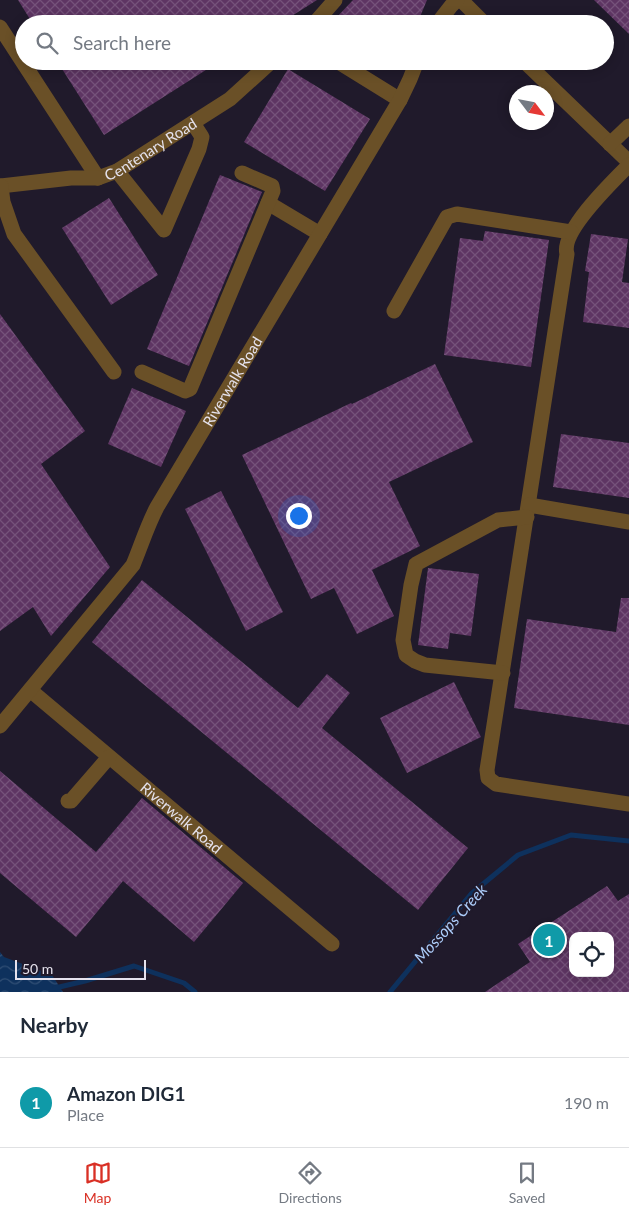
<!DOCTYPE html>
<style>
body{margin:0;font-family:Lato,sans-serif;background:#f6f6f7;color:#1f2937}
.controls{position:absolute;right:15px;bottom:15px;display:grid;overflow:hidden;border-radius:10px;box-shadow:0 2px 12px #0003}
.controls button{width:45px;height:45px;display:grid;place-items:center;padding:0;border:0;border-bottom:1px solid #e0e1e3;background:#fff;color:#1f2937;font:25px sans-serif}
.compass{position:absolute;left:509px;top:85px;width:45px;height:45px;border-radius:50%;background:#fff;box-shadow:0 2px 12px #0003;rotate:122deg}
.scale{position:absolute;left:15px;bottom:12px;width:131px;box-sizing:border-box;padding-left:5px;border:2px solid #e5e2ed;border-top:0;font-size:14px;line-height:18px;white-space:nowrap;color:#e5e2ed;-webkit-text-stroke:4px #201a2b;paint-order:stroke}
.you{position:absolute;left:298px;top:515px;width:18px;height:18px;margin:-12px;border:4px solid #fff;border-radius:50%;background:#1a73e8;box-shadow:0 0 0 8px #1a73e833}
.badge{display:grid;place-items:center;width:32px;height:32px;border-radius:50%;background:#d93025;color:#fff;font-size:16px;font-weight:700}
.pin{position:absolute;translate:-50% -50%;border:2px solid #fff;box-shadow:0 1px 5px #0006}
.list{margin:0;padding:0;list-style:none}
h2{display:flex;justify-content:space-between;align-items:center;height:65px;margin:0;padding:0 20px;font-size:21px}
h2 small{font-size:16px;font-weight:400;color:#747a83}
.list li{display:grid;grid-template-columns:32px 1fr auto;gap:15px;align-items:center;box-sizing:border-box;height:90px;padding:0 20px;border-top:1px solid #e0e1e3}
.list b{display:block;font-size:19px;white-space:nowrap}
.list p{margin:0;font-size:16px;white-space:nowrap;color:#747a83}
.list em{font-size:16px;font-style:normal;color:#747a83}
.icon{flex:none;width:28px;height:28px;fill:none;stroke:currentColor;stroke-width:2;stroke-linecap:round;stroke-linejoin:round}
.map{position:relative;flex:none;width:629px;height:992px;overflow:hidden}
.search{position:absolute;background:#fff;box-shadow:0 2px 12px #0003;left:15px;right:15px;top:15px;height:55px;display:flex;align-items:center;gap:12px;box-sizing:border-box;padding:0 18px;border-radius:28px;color:#747a83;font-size:19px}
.sheet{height:155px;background:#fff}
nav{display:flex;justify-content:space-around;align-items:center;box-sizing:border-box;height:70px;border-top:1px solid #e0e1e3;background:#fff;font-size:14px;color:#747a83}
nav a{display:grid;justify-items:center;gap:2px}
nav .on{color:#d93025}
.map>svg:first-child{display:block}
</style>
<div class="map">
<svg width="629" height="992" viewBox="0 0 629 992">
<defs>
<pattern id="water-waves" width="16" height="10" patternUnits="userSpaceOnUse" patternTransform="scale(1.25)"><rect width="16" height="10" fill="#0e315d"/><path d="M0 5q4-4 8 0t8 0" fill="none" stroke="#314f75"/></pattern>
<pattern id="building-cross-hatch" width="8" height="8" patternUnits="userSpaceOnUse" patternTransform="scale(1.25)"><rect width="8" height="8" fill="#5e3563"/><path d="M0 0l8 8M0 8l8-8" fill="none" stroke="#75527a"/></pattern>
</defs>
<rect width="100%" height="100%" fill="#201a2b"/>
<!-- water -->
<path fill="url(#water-waves)" d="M 0,952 L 4,957 L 52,975 L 63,992 L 0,992 Z"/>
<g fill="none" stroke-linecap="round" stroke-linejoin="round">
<!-- stream -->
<g stroke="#0e315d" stroke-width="5">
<path d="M 55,988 L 85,981 L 134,966 L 184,983 L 195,992"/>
<path d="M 390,992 L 471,894 L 518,855 L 571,835 L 629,841"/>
</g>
</g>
<!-- building -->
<g fill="url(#building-cross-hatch)" fill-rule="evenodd">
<path d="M 18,0 L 317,0 L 279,24 L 33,24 Z"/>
<path d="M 353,0 L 427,0 L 417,24 L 345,24 L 336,18 Z"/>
<path d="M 594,0 L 629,0 L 629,34 Z"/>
<path d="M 57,61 L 220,61 L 104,135 Z"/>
<path d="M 288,69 L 370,119 L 325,191 L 244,142 Z"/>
<path d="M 220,175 L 262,192 L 189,366 L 147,349 Z"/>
<path d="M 109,198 L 158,275 L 111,305 L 62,228 Z"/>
<path d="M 485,231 L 549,240 L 531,367 L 444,355 L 460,238 L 483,241 Z"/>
<path d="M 591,234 L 628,239 L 622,282 L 629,283 L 629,328 L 583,322 L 589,272 L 585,271 Z"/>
<path d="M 0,314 L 85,431 L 41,464 L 110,567 L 51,636 L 33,607 L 0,631 Z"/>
<path d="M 435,364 L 473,442 L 389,482 L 420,546 L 372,570 L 394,616 L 357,634 L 334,588 L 311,599 L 242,455 L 351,403 L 352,404 Z"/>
<path d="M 132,388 L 186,411 L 161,467 L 108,444 Z"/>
<path d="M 561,434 L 629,443 L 629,498 L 553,487 Z"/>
<path d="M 221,491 L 283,612 L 246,631 L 185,509 Z"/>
<path d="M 428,568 L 479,574 L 471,636 L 450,633 L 448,649 L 418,645 Z"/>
<path d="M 142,580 L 298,708 L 327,674 L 350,693 L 322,728 L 468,848 L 418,910 L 92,642 Z"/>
<path d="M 621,598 L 629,598 L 629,725 L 514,708 L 527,619 L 616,632 Z"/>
<path d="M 454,682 L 481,737 L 407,773 L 380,718 Z"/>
<path d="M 0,771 L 96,852 L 142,798 L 243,883 L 194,942 L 123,881 L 76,937 L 0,873 Z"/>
<path d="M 607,886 L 618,901 L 629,894 L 629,992 L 485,992 L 530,962 L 518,944 ZM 573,936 L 610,936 L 610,973 L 573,973 Z"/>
</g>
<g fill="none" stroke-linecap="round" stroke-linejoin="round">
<!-- minor -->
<g stroke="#6a5027" stroke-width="15">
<path d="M 461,0 L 485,24"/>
<path d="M 314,24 L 335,0"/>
<path d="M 437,24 L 451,6 L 457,0"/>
<path id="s1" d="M 0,27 L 98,178 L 117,171 L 230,99 L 272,61"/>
<path d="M 337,61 L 400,100"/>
<path d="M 524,61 L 629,162"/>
<path d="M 610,144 L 629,126"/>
<path d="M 629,165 C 614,180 560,232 567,254 L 487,770 L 488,778 L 496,784 L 629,804"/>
<path d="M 117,171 L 164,230 L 199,149 L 202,137 L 193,123"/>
<path d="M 0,186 L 71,178 L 98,178"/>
<path d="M 1,186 L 3,202 L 14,234 L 114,372"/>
<path d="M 268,203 L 320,234"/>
<path d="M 394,311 L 447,217 L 457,214 L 571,232"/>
<path d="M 142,372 L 185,391 L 190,389 L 273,191 L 272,186 L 242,173"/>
<path d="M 529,505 L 629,522"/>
<path d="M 503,673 L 425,665 L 415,661 L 406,655 L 403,640 L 411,585 L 416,564 L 498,520 L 527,517"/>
<path id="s2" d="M 30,690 L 332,944"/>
<path id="s3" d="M 0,726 L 133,565 C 141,546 147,526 157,507 L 400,100 L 410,79 L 417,61"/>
<path d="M 68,801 L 71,801 L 109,757"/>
</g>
</g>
<g text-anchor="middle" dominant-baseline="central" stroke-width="4" stroke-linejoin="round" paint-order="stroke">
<!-- street labels -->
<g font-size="15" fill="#e5e2ed" stroke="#201a2b">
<text stroke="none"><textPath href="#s1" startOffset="240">Centenary Road</textPath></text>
<text stroke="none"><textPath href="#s3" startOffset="418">Riverwalk Road</textPath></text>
<text stroke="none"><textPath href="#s2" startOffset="198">Riverwalk Road</textPath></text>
</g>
<!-- water labels -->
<g font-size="16" font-style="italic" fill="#adcdfa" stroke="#201a2b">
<text transform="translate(450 923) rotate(-48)">Mossops Creek</text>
</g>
</g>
</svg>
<div class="controls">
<button><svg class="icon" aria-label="locate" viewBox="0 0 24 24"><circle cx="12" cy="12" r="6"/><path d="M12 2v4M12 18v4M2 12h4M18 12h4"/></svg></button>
</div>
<svg class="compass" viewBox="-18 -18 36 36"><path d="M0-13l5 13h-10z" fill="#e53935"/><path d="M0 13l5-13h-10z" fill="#747a83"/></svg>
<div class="scale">50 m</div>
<div class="you"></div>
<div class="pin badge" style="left:549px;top:940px;background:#0f9aa8">1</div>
<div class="search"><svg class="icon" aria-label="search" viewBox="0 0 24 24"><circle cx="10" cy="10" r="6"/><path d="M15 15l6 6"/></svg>Search here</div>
</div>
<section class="sheet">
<h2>Nearby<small></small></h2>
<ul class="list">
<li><span class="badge" style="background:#0f9aa8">1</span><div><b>Amazon DIG1</b><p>Place</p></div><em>190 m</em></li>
</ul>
</section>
<nav>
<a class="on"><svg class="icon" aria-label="map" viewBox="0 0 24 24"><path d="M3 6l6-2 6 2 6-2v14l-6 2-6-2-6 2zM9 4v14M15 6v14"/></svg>Map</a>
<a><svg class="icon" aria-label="directions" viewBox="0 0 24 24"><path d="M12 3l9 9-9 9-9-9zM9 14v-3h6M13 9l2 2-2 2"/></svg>Directions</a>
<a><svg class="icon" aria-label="saved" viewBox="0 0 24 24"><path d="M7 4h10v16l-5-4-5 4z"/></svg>Saved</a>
</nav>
